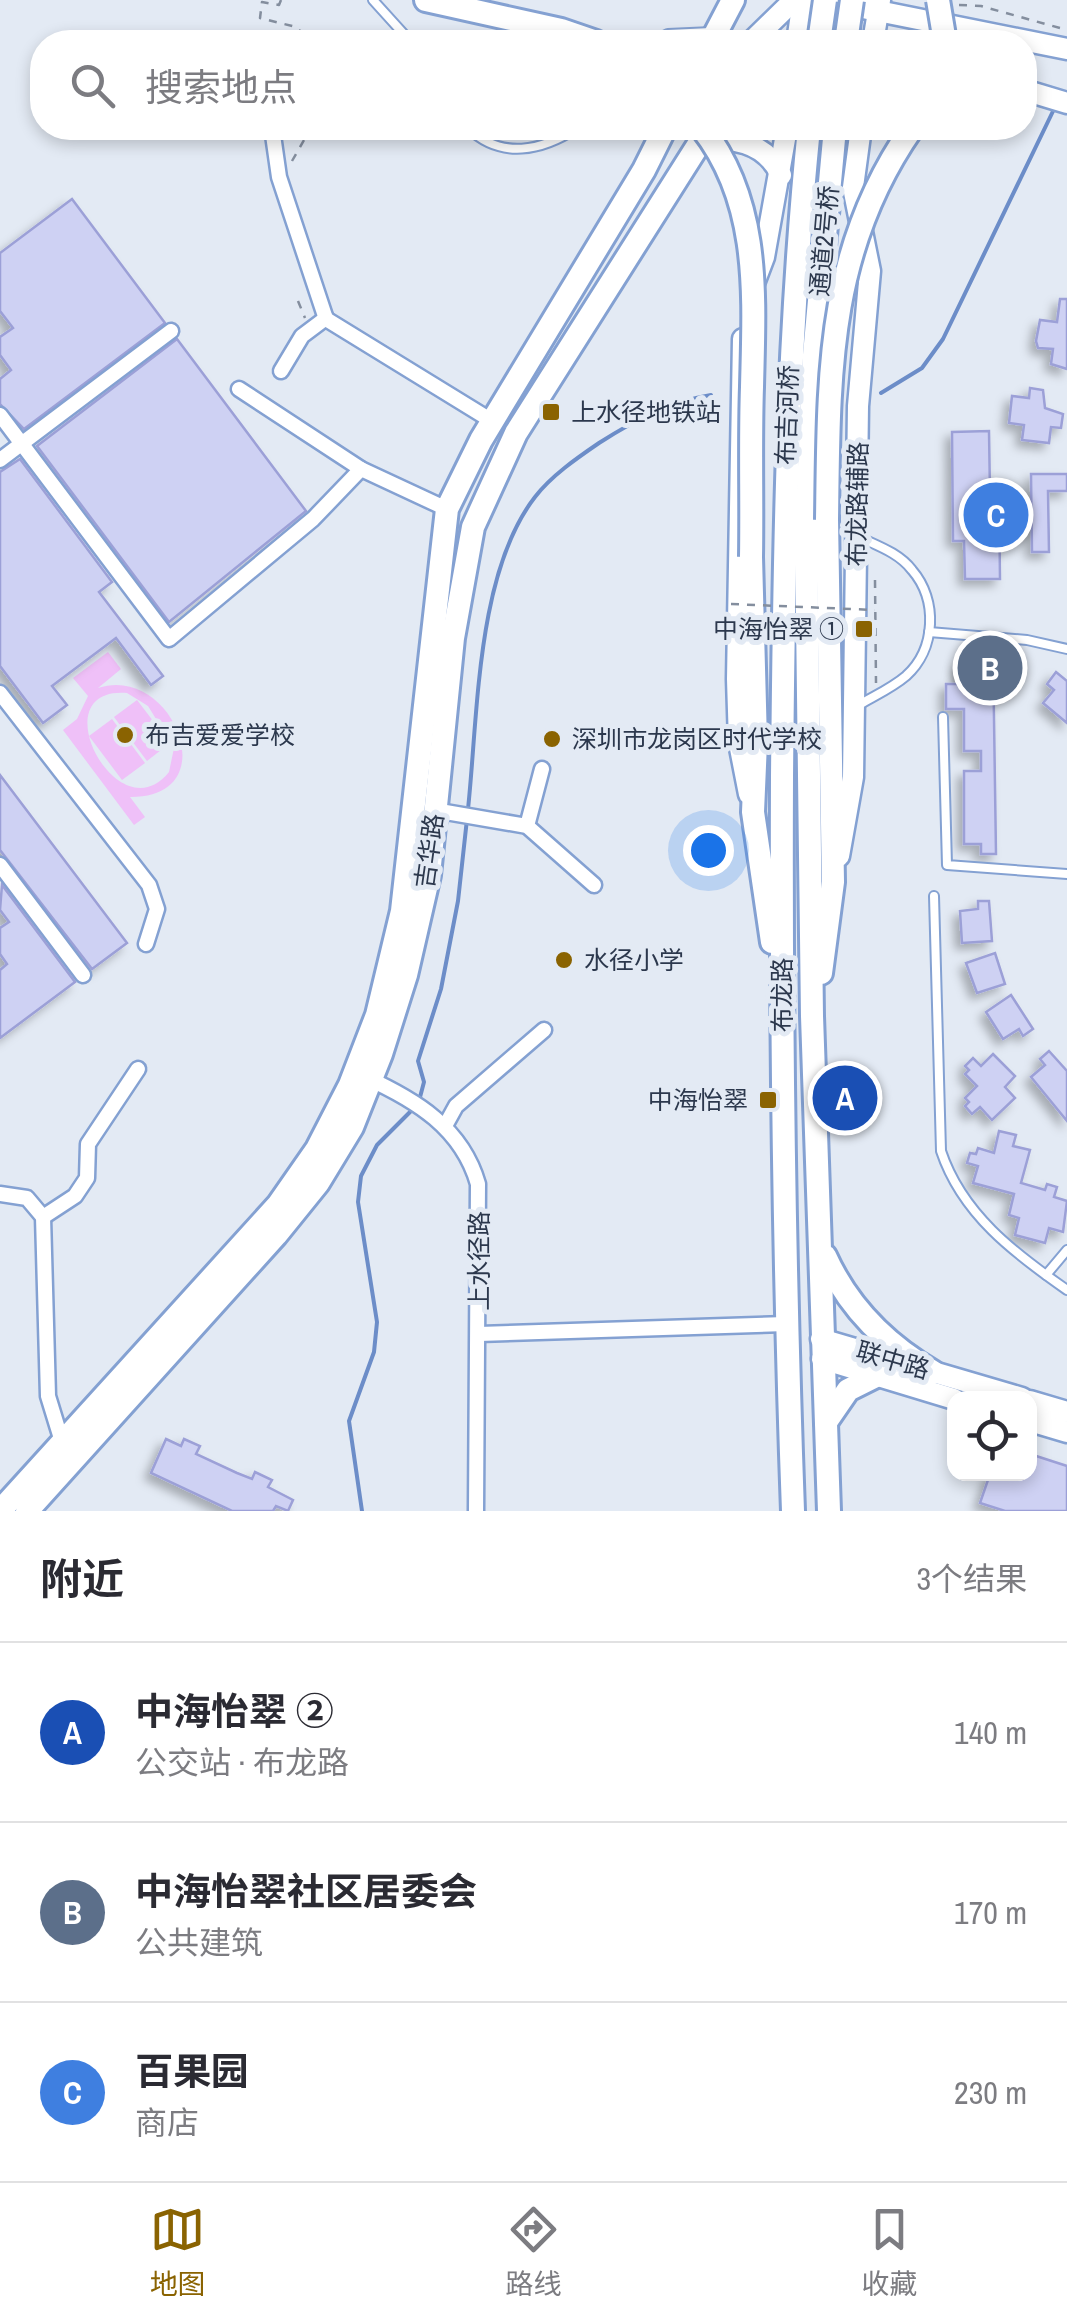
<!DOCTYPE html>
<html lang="zh">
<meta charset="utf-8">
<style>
body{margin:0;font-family:"Archivo Narrow","Noto Sans SC",sans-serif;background:#f2f2f3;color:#2b2b33}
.controls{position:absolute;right:30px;bottom:30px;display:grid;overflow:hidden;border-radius:20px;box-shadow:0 5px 15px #0003}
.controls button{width:90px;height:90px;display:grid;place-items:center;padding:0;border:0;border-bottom:2px solid #e1e1e2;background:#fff;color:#2b2b33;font:50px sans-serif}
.you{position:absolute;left:708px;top:850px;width:35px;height:35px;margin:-25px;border:8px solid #fff;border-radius:50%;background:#1a73e8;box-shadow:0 0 0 15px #1a73e833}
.badge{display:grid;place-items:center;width:65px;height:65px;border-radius:50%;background:#8a6301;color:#fff;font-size:32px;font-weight:700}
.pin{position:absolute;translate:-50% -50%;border:5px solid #fff;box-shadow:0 2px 10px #0006}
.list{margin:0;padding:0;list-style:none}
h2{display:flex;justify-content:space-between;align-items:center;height:130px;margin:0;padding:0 40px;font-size:42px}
h2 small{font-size:32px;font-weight:400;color:#7c7c81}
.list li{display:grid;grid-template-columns:65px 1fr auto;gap:30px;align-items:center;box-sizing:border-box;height:180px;padding:0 40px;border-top:2px solid #e1e1e2}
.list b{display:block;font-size:38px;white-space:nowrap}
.list p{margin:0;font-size:32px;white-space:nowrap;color:#7c7c81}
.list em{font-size:32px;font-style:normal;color:#7c7c81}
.icon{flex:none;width:55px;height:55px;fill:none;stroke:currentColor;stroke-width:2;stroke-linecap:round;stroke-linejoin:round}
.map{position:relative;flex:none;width:1067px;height:1511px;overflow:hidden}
.search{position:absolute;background:#fff;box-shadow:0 5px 15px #0003;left:30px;right:30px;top:30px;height:110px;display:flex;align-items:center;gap:25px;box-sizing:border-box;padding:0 35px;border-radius:40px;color:#7c7c81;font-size:38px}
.sheet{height:670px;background:#fff}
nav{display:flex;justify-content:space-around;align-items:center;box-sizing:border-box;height:140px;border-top:2px solid #e1e1e2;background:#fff;font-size:28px;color:#7c7c81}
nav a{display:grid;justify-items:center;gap:5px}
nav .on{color:#8a6301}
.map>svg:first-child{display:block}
</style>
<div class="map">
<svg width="1067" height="1511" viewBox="0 0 1067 1511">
<defs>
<filter id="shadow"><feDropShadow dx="-6" dy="6" stdDeviation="5" flood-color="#0004"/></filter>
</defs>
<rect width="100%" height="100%" fill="#e3eaf4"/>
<!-- green -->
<g fill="#efc0f8" fill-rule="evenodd">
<path d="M 108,652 L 121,669 L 98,688 C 172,663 228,798 130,797 L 145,817 L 134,825 L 63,730 L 77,719 L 88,696 L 73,678 ZM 127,693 L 148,706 L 174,748 L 169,772 C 118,836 39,686 127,693 Z"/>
<path d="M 137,700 L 170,743 L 147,761 L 114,717 Z"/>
<path d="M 112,719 L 145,763 L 122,780 L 89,736 Z"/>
</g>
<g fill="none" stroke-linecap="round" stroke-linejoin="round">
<!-- stream -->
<g stroke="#6c8dc8" stroke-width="4">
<path d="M 881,393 L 922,368 L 943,339 L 1056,105"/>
<path d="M 468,809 C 478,717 476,573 535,497 C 551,476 577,458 599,443 C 635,420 669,402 711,395"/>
<path d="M 419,1101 L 424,1082 L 418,1061 L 441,989 L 458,901 L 467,819"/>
<path d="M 362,1511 L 349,1421 L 374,1352 L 377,1322 L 358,1202 L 361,1176 L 377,1145 L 413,1109"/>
</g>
</g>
<!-- building -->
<g fill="#ced1f3" stroke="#9ca0d7" stroke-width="2.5" filter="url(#shadow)">
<path d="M 72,199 L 165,323 L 24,429 L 0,404 L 0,379 L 11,370 L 0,355 L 0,337 L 13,328 L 0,311 L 0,253 Z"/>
<path d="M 1060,299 L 1067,299 L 1067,369 L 1051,364 L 1053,349 L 1038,348 L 1036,341 L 1040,320 L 1057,322 Z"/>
<path d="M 177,339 L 306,511 L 169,622 L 37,446 Z"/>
<path d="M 1030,388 L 1043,390 L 1045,408 L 1063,414 L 1061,428 L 1051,427 L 1049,443 L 1022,440 L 1024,425 L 1009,423 L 1012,396 L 1029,398 Z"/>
<path d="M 989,431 L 990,494 L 999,495 L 1000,579 L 965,579 L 964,541 L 953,541 L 952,432 Z"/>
<path d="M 20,459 L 112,582 L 99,592 L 163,676 L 151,685 L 116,638 L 52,686 L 67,705 L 43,723 L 0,666 L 0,472 Z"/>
<path d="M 1031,474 L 1067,474 L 1067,491 L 1048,491 L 1049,552 L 1032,552 Z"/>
<path d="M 970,650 L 993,650 L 996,854 L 981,854 L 981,844 L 964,844 L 964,771 L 981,771 L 981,751 L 964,751 L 964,709 L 946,709 L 946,684 L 959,684 L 959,663 L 970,663 Z"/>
<path d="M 1056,672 L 1067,681 L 1067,723 L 1043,703 L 1054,690 L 1047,684 Z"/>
<path d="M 0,775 L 127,943 L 92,969 L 0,850 Z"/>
<path d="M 2,885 L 75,982 L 0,1038 L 0,970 L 7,964 L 0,954 L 0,928 L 9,922 L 0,910 Z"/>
<path d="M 978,901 L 989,901 L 992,941 L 962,943 L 960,911 L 978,909 Z"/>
<path d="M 995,953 L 1005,984 L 977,993 L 966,963 Z"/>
<path d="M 1011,995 L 1033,1029 L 1023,1036 L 1019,1029 L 1003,1039 L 986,1012 Z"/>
<path d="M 1049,1051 L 1067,1071 L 1067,1121 L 1031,1077 L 1045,1065 L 1040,1059 Z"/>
<path d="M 993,1054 L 1015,1076 L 1005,1087 L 1015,1098 L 992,1120 L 980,1107 L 972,1114 L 965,1106 L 969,1102 L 965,1098 L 977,1086 L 965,1074 L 969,1070 L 965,1066 L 973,1058 L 981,1066 Z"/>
<path d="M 999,1131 L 1016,1135 L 1013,1146 L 1030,1150 L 1021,1183 L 1045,1190 L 1047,1184 L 1057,1187 L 1054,1197 L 1067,1201 L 1063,1232 L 1049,1228 L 1045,1243 L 1015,1235 L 1019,1218 L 1009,1215 L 1014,1194 L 973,1183 L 978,1166 L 967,1163 L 970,1153 L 976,1154 L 978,1148 L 994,1153 Z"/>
<path d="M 166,1439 L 181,1446 L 184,1439 L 200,1446 L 196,1454 L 237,1473 L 252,1479 L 255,1472 L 272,1480 L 268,1487 L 293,1500 L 288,1511 L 276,1506 L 273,1511 L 232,1511 L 151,1473 Z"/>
<path d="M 1030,1454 L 1067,1466 L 1067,1511 L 1005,1511 L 980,1503 L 990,1474 L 1030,1474 Z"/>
</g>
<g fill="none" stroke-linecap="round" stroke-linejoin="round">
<!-- lane casing -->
<g stroke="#84a1d2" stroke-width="12">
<g id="lane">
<path d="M 373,0 L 411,42"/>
<path d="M 651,42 L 668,34 L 712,32"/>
<path d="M 468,128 C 501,160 542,151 577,128"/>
<path d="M 929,632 L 1027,640 L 1067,649"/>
<path d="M 859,705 C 874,696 892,688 906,676 C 936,649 938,600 912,570 C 899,553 878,546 859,537"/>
<path d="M 943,717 L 947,865 L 1067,874"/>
<path d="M 934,896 L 941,1151 C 962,1214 1014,1253 1067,1290"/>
<path d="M 1046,1275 L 1067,1250"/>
</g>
</g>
<!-- street casing -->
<g stroke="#84a1d2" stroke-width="19">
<g id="street">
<path d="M 272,128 L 279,177 L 326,319 L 492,421"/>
<path d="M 281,371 L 302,336 L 326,318"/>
<path d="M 239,389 L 361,469 L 447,509"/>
<path d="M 0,415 L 169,639 L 313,519 L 361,469"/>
<path d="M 0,460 L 171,331"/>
<path d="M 0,693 L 149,885 L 157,909 L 146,944"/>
<path d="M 434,810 L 527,826 L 594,885"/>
<path d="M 527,826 L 542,769"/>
<path d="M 0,865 L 83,975"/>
<path d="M 365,1077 C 416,1100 462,1128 478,1184 L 476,1511"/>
<path d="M 445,1126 L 456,1106 L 544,1030"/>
<path d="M 0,1194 L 27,1198 L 43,1217 L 48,1396 L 63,1445"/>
<path d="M 43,1217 L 75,1196 L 87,1178 L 88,1144 L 138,1069"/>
<path d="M 479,1334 L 786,1324"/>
</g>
</g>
<!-- secondary casing -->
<g stroke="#84a1d2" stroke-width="25">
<g id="secondary">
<path d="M 823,0 L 1067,49"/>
<path d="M 751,42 L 794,0"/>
<path d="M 797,42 L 803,0"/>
<path d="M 873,42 L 880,0"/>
<path d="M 1024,90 L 1067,103"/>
<path d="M 698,147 C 729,132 766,143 781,175"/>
<path d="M 753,286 L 764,257 L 787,128"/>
<path d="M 743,339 L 737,679 L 739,743 L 749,794"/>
<path d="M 839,856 L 853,777 L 858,406 L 870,271 L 853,187 L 861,128"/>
<path d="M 821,1339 L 1022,1398"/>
<path d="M 822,1359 L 954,1399"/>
<path d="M 1030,1401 L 1067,1412"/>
<path d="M 1030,1421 L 1067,1432"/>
</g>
</g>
<!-- primary casing -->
<g stroke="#84a1d2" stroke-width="28">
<g id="primary">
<path d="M 426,0 L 561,30 L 596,42"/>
<path d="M 711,42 L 733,0"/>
<path d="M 751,557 L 756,742 L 753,812 L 772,942"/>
<path d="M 821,973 L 833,882 L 827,520"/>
<path d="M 825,1256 C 848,1307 885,1344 933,1372"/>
<path d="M 826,1422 L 848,1390 L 876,1376"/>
<path d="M 0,1511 L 278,1205 L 317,1149 L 350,1085 L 377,1015 L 402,911 L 447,509 L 481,440 L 644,170 L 665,128"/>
<path d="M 27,1511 L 276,1235 L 318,1183 L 352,1127 L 381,1054 L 406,975 L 429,875 L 453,638 L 473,527 L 516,433 L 709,128"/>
<path d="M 793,1511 C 784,1266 781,1022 782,777 C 784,560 787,344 809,128"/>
<path d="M 829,1511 L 812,1016 L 806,534 L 814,355 L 835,128"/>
</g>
</g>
<!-- path -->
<g stroke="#848e9e" stroke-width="2.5" stroke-dasharray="8 8" stroke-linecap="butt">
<path d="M 281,0 L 279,5 L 262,2 L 260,18 L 296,27 L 312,42"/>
<path d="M 959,5 L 981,6 L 1067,30"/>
<path d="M 292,161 L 311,128"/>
<path d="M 298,301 L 305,318"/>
<path d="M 875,580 L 876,683"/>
</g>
<!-- lane -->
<use href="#lane" stroke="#fff" stroke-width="8"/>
<!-- street -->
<use href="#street" stroke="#fff" stroke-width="14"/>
<!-- secondary -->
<use href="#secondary" stroke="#fff" stroke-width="20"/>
<!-- primary -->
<use href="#primary" stroke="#fff" stroke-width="22"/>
<!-- primary-bridge casing -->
<g stroke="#84a1d2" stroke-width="28" stroke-linecap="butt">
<g id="primary-bridge">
<path d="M 938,0 L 945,42"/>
<path d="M 819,42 L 825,0"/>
<path d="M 846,42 L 852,0"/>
<path d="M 702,128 C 761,203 754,297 752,387 C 750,444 752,500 751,557"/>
<path d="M 827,520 C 829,375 826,251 912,128"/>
</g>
</g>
<!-- path-bridge -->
<path stroke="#848e9e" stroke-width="2.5" stroke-dasharray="8 8" stroke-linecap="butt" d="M 731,604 L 875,610"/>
<!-- primary-bridge -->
<use href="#primary-bridge" stroke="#fff" stroke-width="22"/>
</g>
<!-- markers -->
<g fill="#8a6301" stroke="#e3eaf4" stroke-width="4">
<rect x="541" y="402" width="20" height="20" rx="5"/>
<rect x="854" y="619" width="20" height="20" rx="5"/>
<circle cx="125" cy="735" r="10"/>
<circle cx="552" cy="739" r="10"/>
<circle cx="564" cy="960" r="10"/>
<rect x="758" y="1090" width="20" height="20" rx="5"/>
</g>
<g text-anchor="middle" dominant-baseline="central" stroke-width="10" stroke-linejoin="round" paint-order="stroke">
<!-- street labels -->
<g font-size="25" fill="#2c384d" stroke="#e3eaf4">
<text transform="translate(824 241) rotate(-85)">通道2号桥</text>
<text transform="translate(787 415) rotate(-88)">布吉河桥</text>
<text transform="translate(857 504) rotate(-89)">布龙路辅路</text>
<text transform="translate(429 851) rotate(-82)">吉华路</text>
<text transform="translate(782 995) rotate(-90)">布龙路</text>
<text transform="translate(479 1261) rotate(-90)">上水径路</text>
<text transform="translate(893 1360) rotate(16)">联中路</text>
</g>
<!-- poi labels -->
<g font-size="25" fill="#2c384d" stroke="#e3eaf4" text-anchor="start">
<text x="571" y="412">上水径地铁站</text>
<text x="844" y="629" text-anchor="end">中海怡翠 ①</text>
<text x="145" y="735">布吉爱爱学校</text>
<text x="572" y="739">深圳市龙岗区时代学校</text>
<text x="584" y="960">水径小学</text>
<text x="748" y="1100" text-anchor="end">中海怡翠</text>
</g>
</g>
</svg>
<div class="controls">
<button><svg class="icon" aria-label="locate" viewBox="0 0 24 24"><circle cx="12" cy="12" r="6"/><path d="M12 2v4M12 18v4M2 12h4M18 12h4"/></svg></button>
</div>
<div class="you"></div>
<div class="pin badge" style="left:845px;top:1098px;background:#1a4fb4">A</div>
<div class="pin badge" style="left:990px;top:668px;background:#5c6f8a">B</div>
<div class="pin badge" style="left:996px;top:515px;background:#3f7fe0">C</div>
<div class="search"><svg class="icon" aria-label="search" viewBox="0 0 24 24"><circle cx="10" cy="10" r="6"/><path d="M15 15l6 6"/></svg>搜索地点</div>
</div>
<section class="sheet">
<h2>附近<small>3个结果</small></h2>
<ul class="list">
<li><span class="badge" style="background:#1a4fb4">A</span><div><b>中海怡翠 ②</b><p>公交站 · 布龙路</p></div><em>140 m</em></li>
<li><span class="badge" style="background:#5c6f8a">B</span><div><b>中海怡翠社区居委会</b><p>公共建筑</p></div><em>170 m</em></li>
<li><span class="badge" style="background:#3f7fe0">C</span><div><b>百果园</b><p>商店</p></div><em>230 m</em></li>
</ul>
</section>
<nav>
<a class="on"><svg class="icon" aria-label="map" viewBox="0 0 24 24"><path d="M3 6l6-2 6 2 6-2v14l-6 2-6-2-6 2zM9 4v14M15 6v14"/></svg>地图</a>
<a><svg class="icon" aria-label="directions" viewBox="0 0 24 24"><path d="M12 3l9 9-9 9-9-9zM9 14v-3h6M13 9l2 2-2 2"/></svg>路线</a>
<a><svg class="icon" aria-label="saved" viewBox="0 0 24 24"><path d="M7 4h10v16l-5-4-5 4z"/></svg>收藏</a>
</nav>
